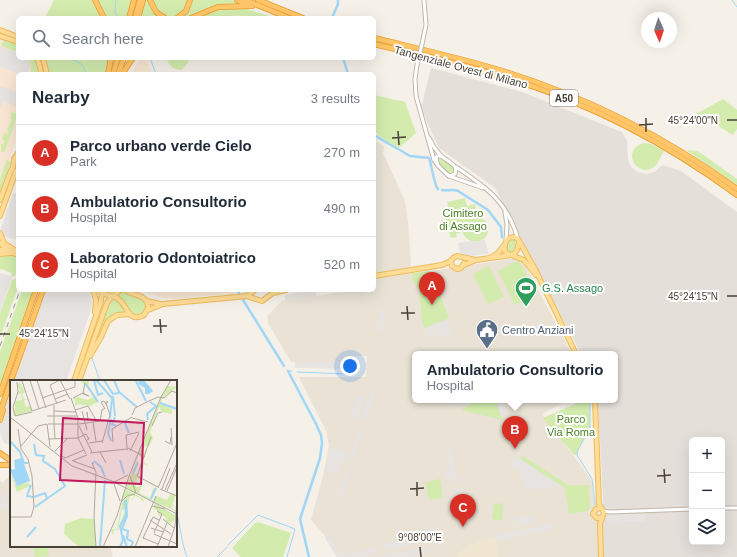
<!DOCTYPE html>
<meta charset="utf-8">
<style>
body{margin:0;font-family:Helvetica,sans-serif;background:#f6f6f7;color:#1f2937}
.controls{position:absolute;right:12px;bottom:12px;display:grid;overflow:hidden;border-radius:6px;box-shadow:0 4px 16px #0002}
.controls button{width:36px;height:36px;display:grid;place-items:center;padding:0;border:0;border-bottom:1px solid #e0e1e3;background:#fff;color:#1f2937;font:20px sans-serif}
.compass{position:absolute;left:641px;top:12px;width:36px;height:36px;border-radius:50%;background:#fff;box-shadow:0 4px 16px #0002;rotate:177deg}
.you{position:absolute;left:350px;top:366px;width:14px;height:14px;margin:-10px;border:3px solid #fff;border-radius:50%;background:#1a73e8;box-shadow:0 0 0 6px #1a73e833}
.badge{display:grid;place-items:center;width:26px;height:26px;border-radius:50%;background:#d93025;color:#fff;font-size:13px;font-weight:700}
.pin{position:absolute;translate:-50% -33px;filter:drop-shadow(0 1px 2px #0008)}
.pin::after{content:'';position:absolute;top:21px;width:14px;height:12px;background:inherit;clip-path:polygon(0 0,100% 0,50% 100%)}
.popup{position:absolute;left:412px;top:351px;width:206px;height:52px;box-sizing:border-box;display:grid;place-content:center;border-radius:6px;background:#fff;filter:drop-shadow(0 1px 3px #0005);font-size:13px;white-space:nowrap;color:#747a83}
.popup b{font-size:15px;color:#1f2937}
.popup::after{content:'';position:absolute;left:50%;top:100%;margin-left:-8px;border:8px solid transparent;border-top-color:#fff}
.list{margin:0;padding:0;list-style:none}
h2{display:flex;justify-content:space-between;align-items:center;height:52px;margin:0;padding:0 16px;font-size:17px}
h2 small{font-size:13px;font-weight:400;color:#747a83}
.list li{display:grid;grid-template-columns:26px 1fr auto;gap:12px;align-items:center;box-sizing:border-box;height:56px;padding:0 16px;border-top:1px solid #e0e1e3}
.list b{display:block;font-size:15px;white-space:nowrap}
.list p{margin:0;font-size:13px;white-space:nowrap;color:#747a83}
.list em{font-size:13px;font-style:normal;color:#747a83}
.icon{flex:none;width:22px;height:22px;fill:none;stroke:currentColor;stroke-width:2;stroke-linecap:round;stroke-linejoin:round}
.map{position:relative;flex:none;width:737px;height:557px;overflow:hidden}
.search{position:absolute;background:#fff;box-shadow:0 4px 16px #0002;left:16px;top:16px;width:360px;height:44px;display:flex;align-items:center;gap:10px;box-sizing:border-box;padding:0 14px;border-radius:6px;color:#747a83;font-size:15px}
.panel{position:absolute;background:#fff;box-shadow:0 4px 16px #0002;left:16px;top:72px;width:360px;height:220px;border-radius:6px}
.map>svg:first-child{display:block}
</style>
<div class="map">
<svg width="737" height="557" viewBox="0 0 737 557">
<rect width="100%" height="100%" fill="#f5f0e8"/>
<!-- residential -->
<g fill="#e9e2d5">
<path d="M 374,140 L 384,146 L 383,153 L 405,201 L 408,222 L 412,280 L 419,289 L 421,314 L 448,318 L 431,271 L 517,258 L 523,261 L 572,354 L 415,354 L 415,400 L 569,400 L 542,414 L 590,478 L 592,485 L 594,505 L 604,520 L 604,557 L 336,557 L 336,548 L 311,520 L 323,476 L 329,445 L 326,431 L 299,377 L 366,377 L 367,356 L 351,356 L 351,362 L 291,362 L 268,323 L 267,316 L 282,301 L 356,290 L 374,290 Z"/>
<path d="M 11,476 L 11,546 L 110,546 L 113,557 L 0,557 L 0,483 L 1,481 L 3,483 L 7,478 Z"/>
</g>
<!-- commercial -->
<g fill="#f8e6d2">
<path d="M 0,39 L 18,47 L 18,58 L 29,58 L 35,74 L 18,74 L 18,133 L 0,187 Z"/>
<path d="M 143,58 L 146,58 L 152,74 L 132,74 L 135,66 Z"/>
<path d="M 138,290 L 235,290 L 237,293 L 175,299 L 163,298 Z"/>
</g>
<!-- industrial -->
<path fill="#e4dfd9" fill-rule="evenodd" d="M 431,68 L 522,92 L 622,132 L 627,141 L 628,160 L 631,167 L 638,172 L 646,174 L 655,172 L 662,165 L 681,171 L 737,212 L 737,557 L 604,557 L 604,520 L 598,400 L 615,400 L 615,354 L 581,354 L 495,188 L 439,148 L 421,108 ZM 692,440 L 722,440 L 722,542 L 692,542 Z"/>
<!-- education -->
<path fill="#efe5d1" d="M 495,537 L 499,557 L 457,557 L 460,552 L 469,545 L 475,544 L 476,541 Z"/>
<!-- green -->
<g fill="#d3ecad">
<path d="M 54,0 L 92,0 L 102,18 L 45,18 Z"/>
<path d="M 97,0 L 131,0 L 126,18 L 106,18 Z"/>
<path d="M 145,0 L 148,0 L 162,18 L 141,18 Z"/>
<path d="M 152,0 L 188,0 C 185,14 174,22 161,13 C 159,11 157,11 156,9 C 154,7 153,3 152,0 Z"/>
<path d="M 191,0 L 232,0 L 239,3 L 238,4 L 213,7 L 187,18 L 179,18 Z"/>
<path d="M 234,8 L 247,9 L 273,17 C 267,18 259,19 253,18 C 244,17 234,13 227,18 L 195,18 L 220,9 Z"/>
<path d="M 4,40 L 18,45 L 18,52 L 1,46 Z"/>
<path d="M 26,58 L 35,59 L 39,74 L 31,72 L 31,65 Z"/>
<path d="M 46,58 L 109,58 L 107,74 L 50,74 Z"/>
<path d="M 166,58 L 192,58 L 182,70 C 172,70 170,66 166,58 Z"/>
<path d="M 374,95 L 405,102 L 416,133 L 399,148 L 379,136 L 374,131 Z"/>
<path d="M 723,99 L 737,110 L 737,129 L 733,135 C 718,126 704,113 686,122 L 685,120 Z"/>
<path d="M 12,112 L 18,114 L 5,151 L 3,152 L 1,152 L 1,144 L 3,144 L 5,141 L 2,140 L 4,133 L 7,134 L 9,131 L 7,130 L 12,119 L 10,118 Z"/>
<path d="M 643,143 L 651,144 L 664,151 C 661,156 658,164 654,167 C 638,179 620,151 643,143 Z"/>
<path d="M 686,150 L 697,151 L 702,154 L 737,179 L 737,185 Z"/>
<path d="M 438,157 L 455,167 L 456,170 L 452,175 C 444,173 439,165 437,159 Z"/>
<path d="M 7,160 L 11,162 L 0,193 L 0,179 Z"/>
<path d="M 465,198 L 467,206 L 475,204 L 478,216 C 487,219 490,226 487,235 C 480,245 468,244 462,232 L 456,234 L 457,237 L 451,238 L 444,215 L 450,213 L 447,202 Z"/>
<path d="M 511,238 L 517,240 L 518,242 L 514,252 C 510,253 508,253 505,248 L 508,240 Z"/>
<path d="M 0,252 L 3,252 L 18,257 L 18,268 L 15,276 L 11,276 L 12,273 L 1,269 L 0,271 Z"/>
<path d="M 519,260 L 536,294 L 515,305 L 498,271 Z"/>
<path d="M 489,266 L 504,297 L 488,304 L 473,274 Z"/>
<path d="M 431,271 L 449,318 L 424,328 L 421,314 L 419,289 L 412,280 L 412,273 Z"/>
<path d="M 18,278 L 18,287 L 0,338 L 0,313 L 12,280 Z"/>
<path d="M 22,290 L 34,290 L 0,385 L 0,352 Z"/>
<path d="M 122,290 C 129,295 137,295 144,300 L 146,308 L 142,313 L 135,315 C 126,311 127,301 117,296 Z"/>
<path d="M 112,299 L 121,303 L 125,313 C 101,316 104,328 93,346 L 108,305 Z"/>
<path d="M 471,400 L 495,400 L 503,420 L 461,410 L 471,404 Z"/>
<path d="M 584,400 L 590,400 L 590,428 L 578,450 L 577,455 L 574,455 L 543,418 Z"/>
<path d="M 521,455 L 568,485 L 589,485 L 590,508 L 587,511 L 569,514 L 565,488 L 522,461 Z"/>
<path d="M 440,479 L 443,498 L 429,500 L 426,482 Z"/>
<path d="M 494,503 L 503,504 L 502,520 L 492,519 Z"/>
<path d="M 258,522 L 291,533 L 283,557 L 241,557 L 232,548 L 255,523 Z"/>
<path d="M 33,546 L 47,546 L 49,556 L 35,557 Z"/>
</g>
<!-- parking -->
<g fill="#e6e3e0">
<path d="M 0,47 L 18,53 L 18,58 L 25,58 L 30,65 L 27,74 L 18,74 L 0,67 Z"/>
<path d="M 0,86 L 18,92 L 18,107 L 3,101 L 0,110 Z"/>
<path d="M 13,193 L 18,194 L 18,240 L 2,236 L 1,228 Z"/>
<path d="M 484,239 L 489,254 L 469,256 L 460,253 L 458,243 L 469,241 L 478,242 Z"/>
<path d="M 0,273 L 12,277 L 0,313 Z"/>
<path d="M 46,290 L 89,290 L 92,302 L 91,310 L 66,381 L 14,381 Z"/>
<path d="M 315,290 L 317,296 L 285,301 L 285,295 Z"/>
<path d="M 387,309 L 381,333 L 374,331 L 380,310 Z"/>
<path d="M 447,319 L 453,335 L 444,337 L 437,337 L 436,333 L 430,334 L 427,331 L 427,328 Z"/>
<path d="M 295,362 L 346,362 L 346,369 L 295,368 Z"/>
<path d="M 11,389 L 11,445 L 4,443 L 0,432 L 0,421 Z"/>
<path d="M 370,392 L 375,394 L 366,421 L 361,420 Z"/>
<path d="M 357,394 L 364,396 L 357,418 L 350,417 Z"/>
<path d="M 447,400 L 471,400 L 471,403 L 448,406 Z"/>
<path d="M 496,400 L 504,400 L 508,414 L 501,416 Z"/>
<path d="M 358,431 L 362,432 L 354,459 L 349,458 Z"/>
<path d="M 331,447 L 346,452 L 338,475 L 324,471 Z"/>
<path d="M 453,447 L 456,474 L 458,476 L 460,481 L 452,482 L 452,478 L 445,479 L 444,469 L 449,468 L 446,449 Z"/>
<path d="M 519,458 L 560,485 L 558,487 L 525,490 L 519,468 L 512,469 L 509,461 Z"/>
<path d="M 346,469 L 351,470 L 342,497 L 338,496 Z"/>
<path d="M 462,488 L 468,516 L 459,517 L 454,490 Z"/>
<path d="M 9,492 L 10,497 L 7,498 L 9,509 L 0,509 L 0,503 L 4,493 Z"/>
<path d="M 645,513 L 645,521 L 607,523 L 606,517 L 610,514 Z"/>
<path d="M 532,515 L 534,523 L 516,526 L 515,517 Z"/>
<path d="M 556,523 L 556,528 L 549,529 L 548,531 L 497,541 L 496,535 Z"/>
<path d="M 435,527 L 438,541 L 423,543 L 420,530 Z"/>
<path d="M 326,532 L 339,551 L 349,554 L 378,547 L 379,552 L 360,557 L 337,557 L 325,538 Z"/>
<path d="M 404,540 L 410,545 L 386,551 L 384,544 Z"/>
<path d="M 428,547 L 429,553 L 406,557 L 378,557 Z"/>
</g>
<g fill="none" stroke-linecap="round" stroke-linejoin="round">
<!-- stream -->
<g stroke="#a0d7f6" stroke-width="1">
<path d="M 116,0 L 115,12 L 118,18"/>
<path d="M 732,0 L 737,7"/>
<path d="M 67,58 C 77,62 84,62 86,74"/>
<path d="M 150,58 L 156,74"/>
<path d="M 92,358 L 100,381"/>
<path d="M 288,371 L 292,371"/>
<path d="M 297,372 L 346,374"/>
<path d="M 590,400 L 590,428 L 578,450 L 577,455 L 592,479 L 595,505"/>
<path d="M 176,512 C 181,527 181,542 187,557"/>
<path d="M 228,545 L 258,515 L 295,529 L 287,557"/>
<path d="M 217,557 L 227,547"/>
</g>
<!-- canal -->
<g stroke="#a0d7f6" stroke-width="2.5">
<path d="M 332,18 L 338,4 L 338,0"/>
<path d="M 343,58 L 348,74"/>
<path d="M 374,135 L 410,156 L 429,158 C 432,166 434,185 438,189"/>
<path d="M 442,190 C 448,191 453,189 458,191 L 488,210 L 501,227 L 502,237"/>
<path d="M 238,290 L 239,293"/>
<path d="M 243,300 L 284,366"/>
<path d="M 288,371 L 316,424 L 321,435 L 322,443 L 320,458 L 300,519 L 309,557"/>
</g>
<!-- minor casing -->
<g stroke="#c1b8a9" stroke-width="5">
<g id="minor">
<path d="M 422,44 L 426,25 L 424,0"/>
<path d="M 417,65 L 415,79 L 416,96 L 434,160 C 438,166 443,171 449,176 L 455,174 C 459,165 447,161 441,156 L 437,156 L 436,159 L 438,166"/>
<path d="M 429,138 L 434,147 L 441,156"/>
<path d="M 456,167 C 487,188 507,201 518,239"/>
<path d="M 449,176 L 483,188"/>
<path d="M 505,212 L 507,225 L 506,240"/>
<path d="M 722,508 L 737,508"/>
<path d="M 603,511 L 610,512 L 692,509"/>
</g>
</g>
<!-- major casing -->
<g stroke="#edbc5d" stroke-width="6">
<g id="major">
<path d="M 0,30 L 18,37"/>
<path d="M 0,36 L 18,42"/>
<path d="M 37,58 L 40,67 L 41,74"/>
<path d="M 43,58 L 47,74"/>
<path d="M 0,200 L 10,173 L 13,167 L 14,159 L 18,153"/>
<path d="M 0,216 L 16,171 L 18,170"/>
<path d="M 0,233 L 4,243 L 16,251"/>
<path d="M 519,242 L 517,250 L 514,254 L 509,255 L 505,251 L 505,244 L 508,238 L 514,237 L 518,239 L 535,269 L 576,354"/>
<path d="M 0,243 L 4,247 L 10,249"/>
<path d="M 0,250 L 6,250 L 18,255"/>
<path d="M 0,254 L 11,253"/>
<path d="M 491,257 L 498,253 L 505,244"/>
<path d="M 451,261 L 452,266 L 457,269 L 461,268 L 464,263"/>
<path d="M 464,265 L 476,260 L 511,255 L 524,260 L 536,275"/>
<path d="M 374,276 L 442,265 L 451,261 L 453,258 L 457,256 L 476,260"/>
<path d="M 93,290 L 96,300 L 95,312"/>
<path d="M 100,290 C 105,297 111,294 117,298 C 128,304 127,324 144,315 L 148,308 C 148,294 134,296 125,290"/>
<path d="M 247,296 L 262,301 L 273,293 L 286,290"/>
<path d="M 147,301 L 161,304"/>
<path d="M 148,310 L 163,304 L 247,296 L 255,290"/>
<path d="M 90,356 L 101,337 L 108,321 L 117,315 L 130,314"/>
<path d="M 74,381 L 101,301 L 102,292"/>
<path d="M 79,381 L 107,303 C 110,296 116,296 120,290"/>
<path d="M 595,400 L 599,504 L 604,512 L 600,524 L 601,557"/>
<path d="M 601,508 L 596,509 L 593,514 L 597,518 L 601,518"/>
</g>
</g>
<!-- highway casing -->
<g stroke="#ea9c2d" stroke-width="6">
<g id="highway">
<path d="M 95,0 L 104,18"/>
<path d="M 150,0 L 156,12 L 165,18"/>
<path d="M 237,0 L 248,5"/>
<path d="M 245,0 L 289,18"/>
<path d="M 258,0 L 303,18"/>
<path d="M 129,18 L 134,0"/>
<path d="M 135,18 L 140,0"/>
<path d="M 138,18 L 143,0"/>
<path d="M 177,18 L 186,11 L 190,0"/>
<path d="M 191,18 L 218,7 L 252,6"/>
<path d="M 374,38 C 419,49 465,59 509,73 C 591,99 667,138 737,189"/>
<path d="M 374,44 C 415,54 457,63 497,75 C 584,100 665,142 737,195"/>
<path d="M 108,74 L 111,58"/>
<path d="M 113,74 L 118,58"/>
<path d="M 118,74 L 124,58"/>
<path d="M 122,74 L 133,58"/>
<path d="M 0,394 L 36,290"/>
<path d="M 0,412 L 43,290"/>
<path d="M 0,420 L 3,410"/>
<path d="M 0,453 L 11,461"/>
<path d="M 0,465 L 11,465"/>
</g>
</g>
<!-- minor -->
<use href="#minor" stroke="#fff" stroke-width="3"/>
<!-- major -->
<use href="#major" stroke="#ffdd97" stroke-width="4"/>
<!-- highway -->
<use href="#highway" stroke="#ffc669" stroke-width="4.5"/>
<!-- rail -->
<path stroke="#979797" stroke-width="1" stroke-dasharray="5 5" stroke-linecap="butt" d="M 0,346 L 20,290"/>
<!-- minor-bridge casing -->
<g stroke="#c1b8a9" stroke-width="5" stroke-linecap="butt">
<path id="minor-bridge" d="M 417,65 L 422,44"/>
</g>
<!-- minor-bridge -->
<use href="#minor-bridge" stroke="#fff" stroke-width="3"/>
</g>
<!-- ticks -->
<path fill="none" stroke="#494136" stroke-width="1.5" d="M 646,118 L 646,132M 727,120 L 737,120M 639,125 L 653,124M 398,131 L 399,145M 392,138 L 406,137M 727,296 L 737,296M 407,306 L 408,320M 401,313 L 415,313M 160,319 L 161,333M 153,326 L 167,326M 0,334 L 10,334M 664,469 L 665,483M 657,476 L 671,475M 417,482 L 417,496M 410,489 L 424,488M 420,547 L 421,557"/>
<!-- icons -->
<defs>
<g id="stadium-pin" transform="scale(1.15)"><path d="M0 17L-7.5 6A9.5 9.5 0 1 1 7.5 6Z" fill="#2e9e5b" stroke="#fff"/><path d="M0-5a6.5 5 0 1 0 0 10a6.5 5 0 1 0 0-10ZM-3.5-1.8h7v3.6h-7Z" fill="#fff"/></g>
<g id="civic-pin" transform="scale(1.15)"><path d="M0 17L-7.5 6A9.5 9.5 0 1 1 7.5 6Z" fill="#5c6f8a" stroke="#fff"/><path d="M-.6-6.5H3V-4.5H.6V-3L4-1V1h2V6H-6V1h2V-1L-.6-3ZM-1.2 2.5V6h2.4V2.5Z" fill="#fff"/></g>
</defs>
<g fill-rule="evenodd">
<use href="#stadium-pin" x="526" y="288"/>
<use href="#civic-pin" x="487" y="330"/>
</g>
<g text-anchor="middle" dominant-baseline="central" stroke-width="4" stroke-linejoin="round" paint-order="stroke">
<!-- shield labels -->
<rect fill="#fff" stroke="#807a72" stroke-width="1" x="550" y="90" width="28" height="16" rx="3"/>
<g font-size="10" font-weight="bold" fill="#494136">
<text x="564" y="98">A50</text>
</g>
<!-- street labels -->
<g font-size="11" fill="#494136" stroke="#fff">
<text transform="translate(461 67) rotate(15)">Tangenziale Ovest di Milano</text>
</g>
<!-- park labels -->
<g font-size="11" fill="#4b8023" stroke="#fff">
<text x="463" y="213">Cimitero<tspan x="463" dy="13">di Assago</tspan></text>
<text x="571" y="419">Parco<tspan x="571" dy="13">Via Roma</tspan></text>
</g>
<!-- leisure labels -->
<g font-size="11" fill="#27864d" stroke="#fff" text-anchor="start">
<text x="542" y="288">G.S. Assago</text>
</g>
<!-- service labels -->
<g font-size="11" fill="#4e5e75" stroke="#fff" text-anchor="start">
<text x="502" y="330">Centro Anziani</text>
</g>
</g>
<!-- overview -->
<g transform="translate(10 380)">
<rect width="167" height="167" fill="#f5f0e8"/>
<path d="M 70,0 L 79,0 L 78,7 L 87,18 L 87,22 L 80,26 L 68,24 L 65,26 L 65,19 L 63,19 L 67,17 L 78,20 L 84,16 ZM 13,3 L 11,5 L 15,12 L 12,14 L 14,19 L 17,19 L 14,20 L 16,27 L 20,26 L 22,31 L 5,36 L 5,21 L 12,20 L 11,14 L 8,14 L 10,10 L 7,4 ZM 158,6 L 167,7 L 152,18 L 151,24 L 162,29 L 162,34 L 152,32 L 149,27 L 140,52 L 143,58 L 138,68 L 138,66 L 135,66 L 132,73 L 134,74 L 136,67 L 134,75 L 138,69 L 133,81 L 139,86 L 133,84 L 128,95 L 131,100 L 145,105 L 144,109 L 146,107 L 141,120 L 116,108 L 128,75 L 123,94 L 127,94 L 133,78 L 128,75 L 151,18 ZM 127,98 L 144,106 L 140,118 L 129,113 L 133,103 L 129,107 L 126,107 ZM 0,92 L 6,105 L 19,103 L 20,106 L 7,112 ZM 115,109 L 134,119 L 133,122 L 130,118 L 125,116 L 121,123 L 124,116 L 120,116 L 112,149 L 110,145 L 115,130 L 112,129 L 108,150 L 104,150 L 103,155 L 101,151 L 105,144 L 107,141 L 102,150 L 104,149 L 107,149 L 112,122 L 118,116 L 111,121 ZM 161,113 L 165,116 L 162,128 L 166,131 L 144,122 L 146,116 L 157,120 ZM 144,123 L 165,135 L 164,142 L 163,140 L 161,144 L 156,141 L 158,136 L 156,140 L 155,136 L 149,136 L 147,130 L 144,129 ZM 71,138 L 84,139 L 86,167 L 69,167 L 54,154 L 55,144 Z" fill="#d3ecad" fill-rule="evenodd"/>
<path d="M 134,0 L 143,11 L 139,14 L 135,14 L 135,8 L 129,4 L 128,0 ZM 12,78 L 20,101 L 7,106 L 0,90 L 5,89 L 4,80 Z" fill="#a0d7f6"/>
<path fill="none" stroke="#a0d7f6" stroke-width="2" d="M 84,0 L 88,15 L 93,13M 86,0 L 102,18 L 100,38M 94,0 L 103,14 L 109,13M 104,0 L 109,12 L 127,27M 126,1 L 136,21M 76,4 L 88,22M 103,16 L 105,36M 150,23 L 167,29M 105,37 L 102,44 L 106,46M 101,39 L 98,53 L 101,61M 138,40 L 137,34 L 146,26 L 140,22M 114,41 L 119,53M 0,61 L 10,72 L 14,83 L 18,83M 24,64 L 26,75 L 34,76 L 33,81 L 45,89 L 55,106 L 25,127M 110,80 L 114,94M 84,81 L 91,87 L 95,97M 123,94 L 128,82M 21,105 L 17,116 L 23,117M 24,117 L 35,113 L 37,118M 141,119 L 146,108M 116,120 L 117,136 L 112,149 L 118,151 L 117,159 L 123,162 L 121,167M 113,155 L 117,167M 17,157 L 26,147M 90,167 L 95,100M 110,167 L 113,160 L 110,146 L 116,135 L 115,120"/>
<path fill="none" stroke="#b0aaa1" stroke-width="1" d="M 20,0 L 29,29M 27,0 L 36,28M 50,0 L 60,19M 12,1 L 22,31M 56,10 L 65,7 L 65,0M 73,14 L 79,16 L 73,13M 32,18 L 55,10M 61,18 L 68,38 L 68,58 L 76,74M 63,18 L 73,13 L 75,3M 45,19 L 58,14M 47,24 L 40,5 L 50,0M 95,29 L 91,22 L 94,21 L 96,24M 65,30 L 78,26 L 87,42M 22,31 L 56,20M 44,31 L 66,32M 72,31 L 77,50M 122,35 L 125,28 L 139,21 L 148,17 L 154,18 L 162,11 L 167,13M 5,36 L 3,27 L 8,12 L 7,2M 5,36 L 22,32M 37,36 L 67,36M 0,37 L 62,86 L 102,101 L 167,134M 122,38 L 138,42M 78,39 L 77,32 L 78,41M 90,41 L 92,30 L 95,28M 83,42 L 86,61M 37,44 L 40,67M 38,44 L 68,44M 44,44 L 44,25M 44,44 L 45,59M 69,44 L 97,40M 69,46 L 82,72M 142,46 L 148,33 L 152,32M 161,48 L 162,65M 141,57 L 127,96 L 148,107M 38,59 L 68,58 L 76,54 L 79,59 L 77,60M 155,61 L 160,64 L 161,57M 103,62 L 102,49 L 122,37M 79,63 L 92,61M 92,63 L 100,35 L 96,23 L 98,22 L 96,22 L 96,23M 11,66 L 28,46 L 37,44M 117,68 L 116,55 L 129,52M 117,70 L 118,68 L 135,77M 45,71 L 58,58M 120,71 L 129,53M 90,72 L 96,83M 80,73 L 117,69M 52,76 L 55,78 L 74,70M 62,81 L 77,75M 63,81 L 85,89M 84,83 L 82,83 L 86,92 L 84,137 L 86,167M 120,96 L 126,113M 104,102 L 118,95M 104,104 L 110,121M 148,108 L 167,63M 150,109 L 167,116M 152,109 L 160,88M 155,110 L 167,83M 157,111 L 167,87M 112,121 L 117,116 L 125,114M 142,126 L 155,129M 0,137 L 21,137 L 24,127 L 22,96 L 18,79 L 11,69 L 8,49M 153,139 L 164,148M 140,140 L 161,154M 141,148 L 153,152M 144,153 L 152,134 L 147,131M 144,154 L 167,164M 148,164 L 133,158 L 143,137 L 149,140M 93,167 L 107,136 L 119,96 L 151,17 L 161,0M 125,167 L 146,116M 147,167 L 157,143M 158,167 L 165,146 L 167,118"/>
<path fill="#c2185b" fill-opacity="0.15" stroke="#c2185b" stroke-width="2" d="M 53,38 L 134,43 L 131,104 L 50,100 Z"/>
<rect width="167" height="167" fill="none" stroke="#494136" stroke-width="2"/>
</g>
<g font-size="10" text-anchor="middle" fill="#494136" stroke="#fff" stroke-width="4" stroke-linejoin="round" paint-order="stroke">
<text x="693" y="124">45°24'00"N</text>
<text x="693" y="300">45°24'15"N</text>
<text x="44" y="337">45°24'15"N</text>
<text x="420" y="541">9°08'00"E</text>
</g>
</svg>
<div class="controls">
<button>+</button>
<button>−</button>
<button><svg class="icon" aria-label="layers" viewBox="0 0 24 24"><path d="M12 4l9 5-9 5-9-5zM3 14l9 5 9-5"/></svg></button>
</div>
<svg class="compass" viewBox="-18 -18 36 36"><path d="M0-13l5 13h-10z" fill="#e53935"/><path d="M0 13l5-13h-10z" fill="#747a83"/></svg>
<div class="you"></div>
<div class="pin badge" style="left:432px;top:305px">A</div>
<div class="pin badge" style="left:515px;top:449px">B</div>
<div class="popup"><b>Ambulatorio Consultorio</b>Hospital</div>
<div class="pin badge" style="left:463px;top:527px">C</div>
<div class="search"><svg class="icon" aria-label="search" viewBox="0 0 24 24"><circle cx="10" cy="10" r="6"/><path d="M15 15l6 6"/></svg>Search here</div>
<section class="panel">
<h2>Nearby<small>3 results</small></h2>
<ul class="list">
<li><span class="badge">A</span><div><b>Parco urbano verde Cielo</b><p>Park</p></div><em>270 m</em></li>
<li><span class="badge">B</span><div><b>Ambulatorio Consultorio</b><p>Hospital</p></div><em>490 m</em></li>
<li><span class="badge">C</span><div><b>Laboratorio Odontoiatrico</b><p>Hospital</p></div><em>520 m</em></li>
</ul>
</section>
</div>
